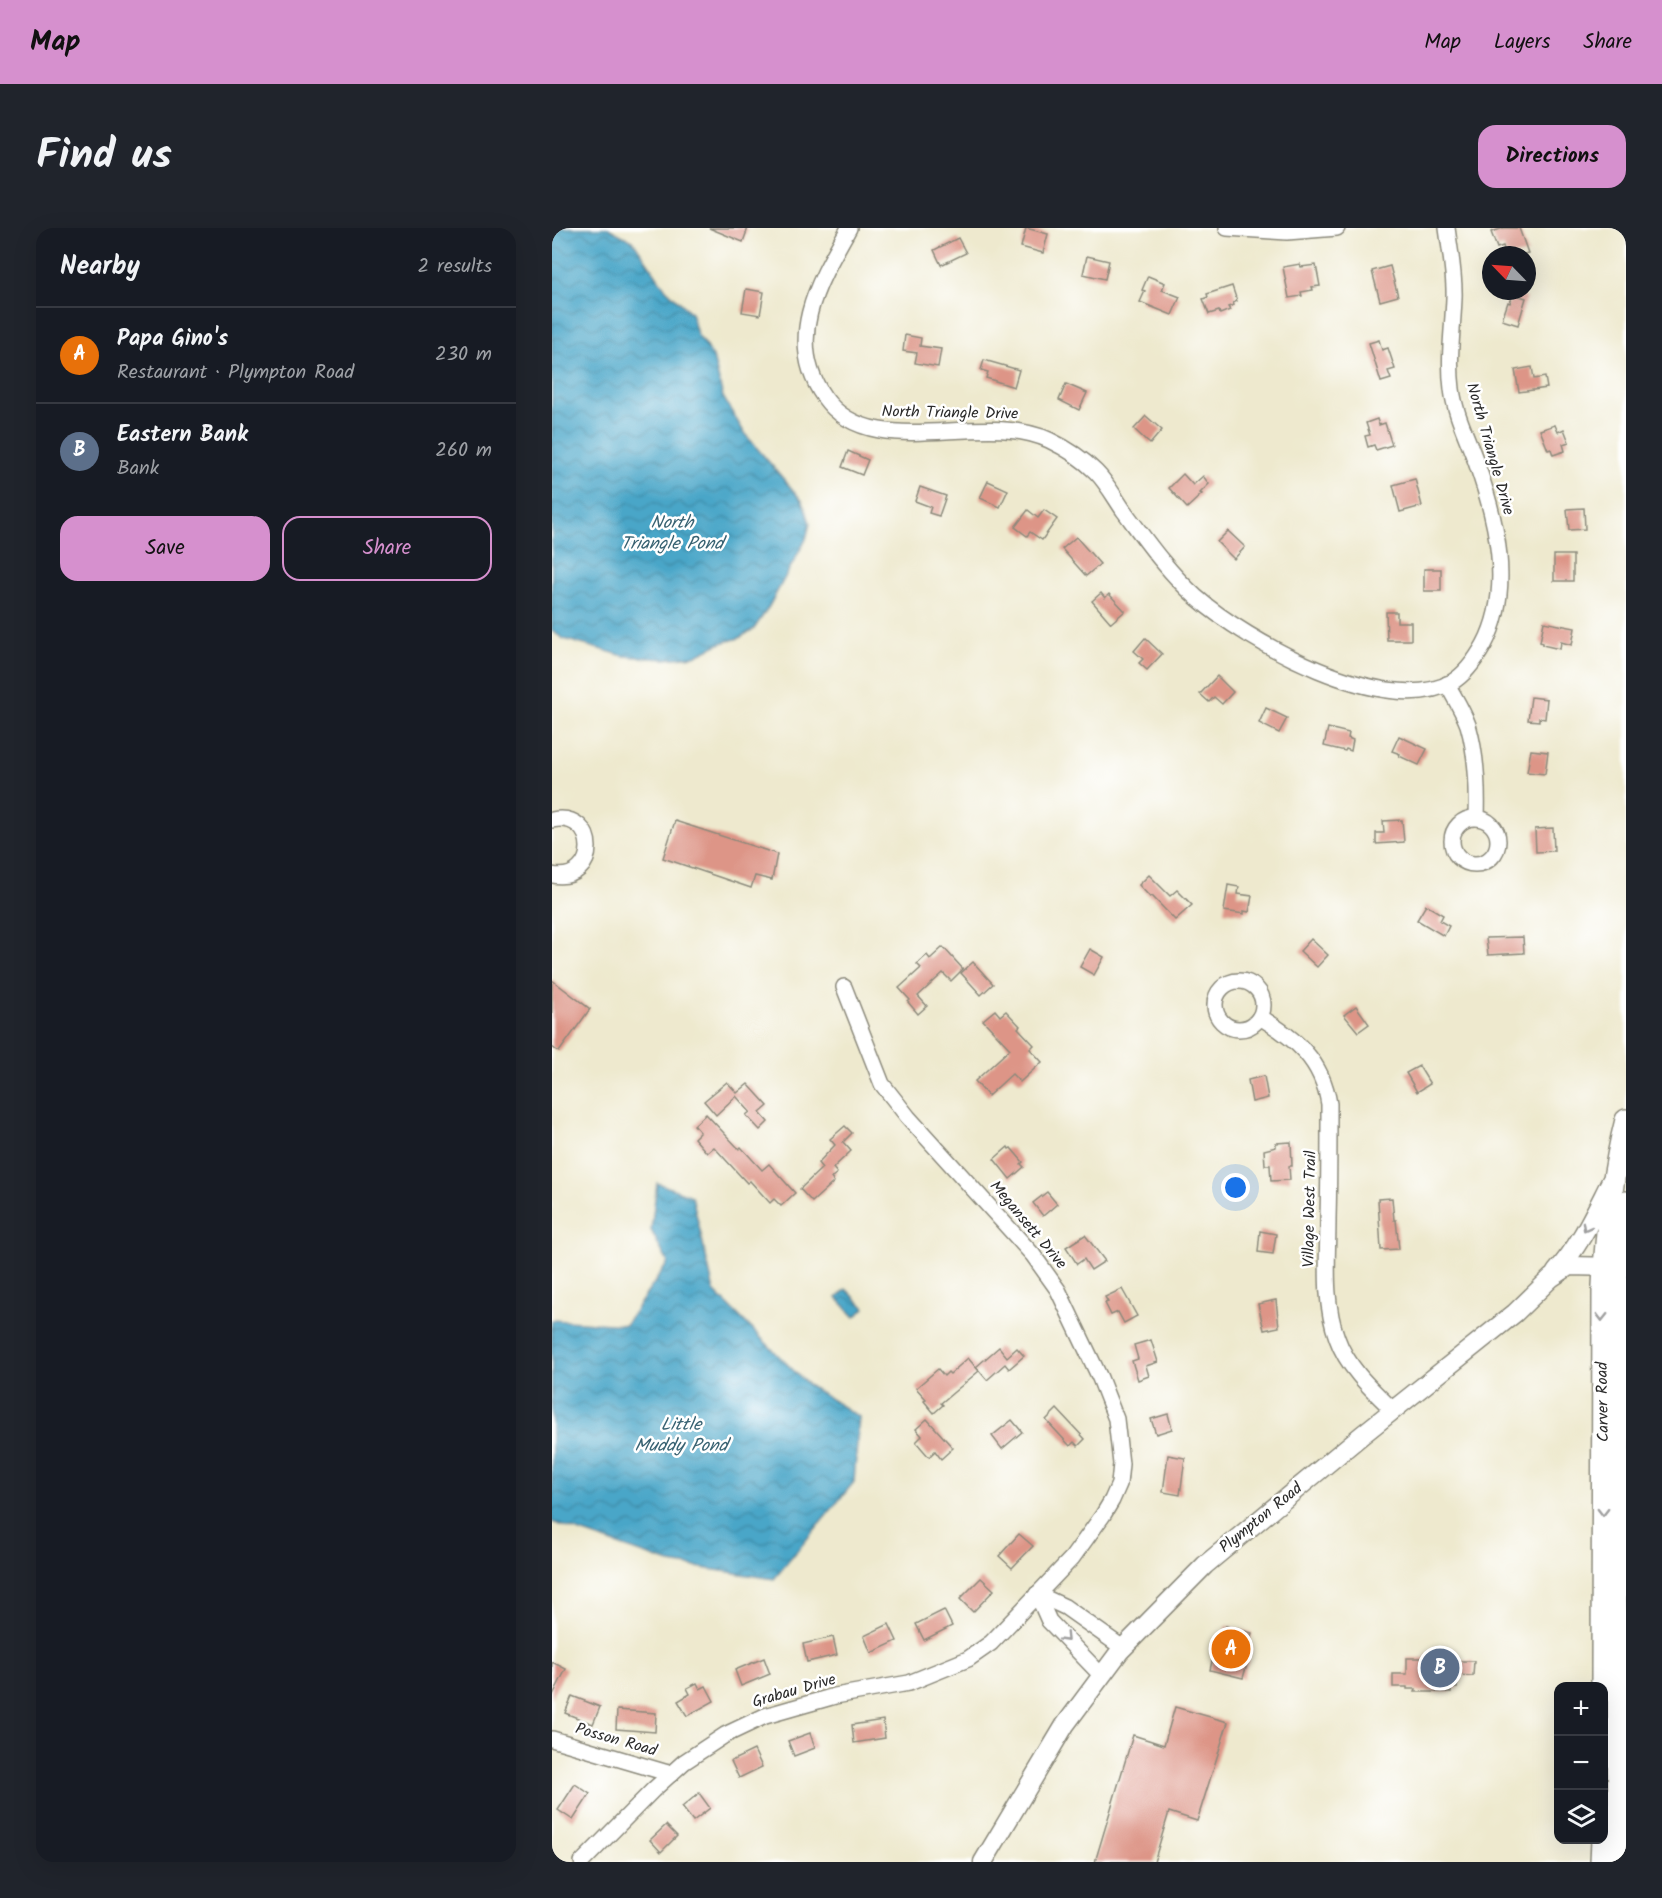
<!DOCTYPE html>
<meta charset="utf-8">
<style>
body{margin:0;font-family:Kalam,sans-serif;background:#20242c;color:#f1f3f6}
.controls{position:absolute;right:18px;bottom:18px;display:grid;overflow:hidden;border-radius:12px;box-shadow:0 6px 24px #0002}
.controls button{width:54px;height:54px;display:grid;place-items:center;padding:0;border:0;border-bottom:2px solid #363941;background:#171b24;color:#f1f3f6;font:30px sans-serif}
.compass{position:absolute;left:930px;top:18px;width:54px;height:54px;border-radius:50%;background:#171b24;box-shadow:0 6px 24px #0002;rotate:295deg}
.you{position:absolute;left:684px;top:960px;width:21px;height:21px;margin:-15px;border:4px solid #fff;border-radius:50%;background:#1a73e8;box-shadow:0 0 0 9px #1a73e833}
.badge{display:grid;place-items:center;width:39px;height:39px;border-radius:50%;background:#d690ce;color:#fff;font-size:20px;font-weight:700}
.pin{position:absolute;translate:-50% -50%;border:3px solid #fff;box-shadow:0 2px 6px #0006}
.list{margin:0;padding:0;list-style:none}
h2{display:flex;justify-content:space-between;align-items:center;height:78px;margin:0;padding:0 24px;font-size:26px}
h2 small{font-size:20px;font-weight:400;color:#9ea1a6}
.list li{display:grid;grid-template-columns:39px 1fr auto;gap:18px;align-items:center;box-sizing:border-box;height:96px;padding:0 24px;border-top:2px solid #363941}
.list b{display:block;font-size:22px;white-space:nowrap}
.list p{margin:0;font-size:20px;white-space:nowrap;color:#9ea1a6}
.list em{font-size:20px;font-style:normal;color:#9ea1a6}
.actions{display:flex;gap:12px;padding:18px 24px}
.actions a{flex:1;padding:14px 0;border:2px solid #d690ce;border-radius:18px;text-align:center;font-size:21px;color:#d690ce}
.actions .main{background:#d690ce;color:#111}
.icon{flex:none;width:33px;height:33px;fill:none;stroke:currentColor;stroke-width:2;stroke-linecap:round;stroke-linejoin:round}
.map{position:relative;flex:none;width:1074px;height:1634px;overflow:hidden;border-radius:18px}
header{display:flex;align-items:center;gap:36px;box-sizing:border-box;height:84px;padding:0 30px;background:#d690ce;color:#111}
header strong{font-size:28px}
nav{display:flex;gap:33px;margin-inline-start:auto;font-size:21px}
.intro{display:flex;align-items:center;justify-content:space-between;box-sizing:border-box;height:144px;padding:0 36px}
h1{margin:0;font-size:42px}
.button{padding:15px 27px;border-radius:18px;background:#d690ce;color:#111;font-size:21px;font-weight:700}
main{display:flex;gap:36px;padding:0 36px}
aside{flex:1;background:#171b24;border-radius:18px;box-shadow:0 6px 24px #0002}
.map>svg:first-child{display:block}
</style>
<header>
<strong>Map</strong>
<nav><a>Map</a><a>Layers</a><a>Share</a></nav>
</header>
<div class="intro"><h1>Find us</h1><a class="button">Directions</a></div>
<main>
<aside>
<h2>Nearby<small>2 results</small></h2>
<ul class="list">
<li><span class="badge" style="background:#e8710a">A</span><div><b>Papa Gino's</b><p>Restaurant · Plympton Road</p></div><em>230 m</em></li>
<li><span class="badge" style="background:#5c6f8a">B</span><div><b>Eastern Bank</b><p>Bank</p></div><em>260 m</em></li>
</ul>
<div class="actions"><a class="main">Save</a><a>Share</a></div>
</aside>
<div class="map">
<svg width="1074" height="1634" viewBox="0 0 1074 1634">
<defs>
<pattern id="water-waves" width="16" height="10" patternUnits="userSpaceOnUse" patternTransform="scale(1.5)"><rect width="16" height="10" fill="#49a6c8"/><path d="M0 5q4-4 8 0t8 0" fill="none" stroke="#3d87a3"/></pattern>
</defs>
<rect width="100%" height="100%" fill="#fff"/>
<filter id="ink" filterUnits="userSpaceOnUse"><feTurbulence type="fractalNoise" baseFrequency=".0167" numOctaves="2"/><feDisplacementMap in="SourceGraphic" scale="12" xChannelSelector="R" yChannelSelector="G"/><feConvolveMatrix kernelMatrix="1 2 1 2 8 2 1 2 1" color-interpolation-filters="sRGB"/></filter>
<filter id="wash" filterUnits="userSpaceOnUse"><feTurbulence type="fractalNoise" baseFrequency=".008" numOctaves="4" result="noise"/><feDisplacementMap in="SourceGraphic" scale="24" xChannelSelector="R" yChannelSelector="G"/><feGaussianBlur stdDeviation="1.35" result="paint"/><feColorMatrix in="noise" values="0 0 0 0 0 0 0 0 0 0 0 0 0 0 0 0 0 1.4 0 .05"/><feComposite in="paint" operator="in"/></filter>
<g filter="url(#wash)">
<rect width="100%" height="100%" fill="#eee9ce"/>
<!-- water -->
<g fill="url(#water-waves)" stroke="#3a687a" stroke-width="1.5">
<path d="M 0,0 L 56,0 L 81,13 L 113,60 L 139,85 L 145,106 L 161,129 L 171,169 L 193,206 L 251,274 L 258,295 L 254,311 L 216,380 L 202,401 L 187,410 L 169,415 L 142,428 L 113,431 L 72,428 L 12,411 L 0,403 Z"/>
<path d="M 105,955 L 140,968 L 162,1063 L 256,1157 L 307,1189 L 302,1254 L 222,1351 L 118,1335 L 0,1294 L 0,1092 L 73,1097 L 116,1035 L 99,1002 Z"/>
<path d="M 294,1061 L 313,1080 L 303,1089 L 285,1070 Z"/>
</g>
<g id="blocks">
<!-- building -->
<g fill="#dd9587">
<path d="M 157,0 L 196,0 L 191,14 Z"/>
<path d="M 474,0 L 496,6 L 491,25 L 469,19 Z"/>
<path d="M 952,0 L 967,0 L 976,25 L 969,27 L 954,27 L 951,18 L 945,20 L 939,4 Z"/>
<path d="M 406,10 L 414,25 L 389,37 L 382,22 Z"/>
<path d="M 535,28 L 557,33 L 553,51 L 531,46 Z"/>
<path d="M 748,36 L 749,39 L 764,37 L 768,58 L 760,59 L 761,62 L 749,64 L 750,68 L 737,70 L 731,39 Z"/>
<path d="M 838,38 L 846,68 L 828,73 L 820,43 Z"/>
<path d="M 596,48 L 613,55 L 610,62 L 628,69 L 620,87 L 588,74 L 593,63 L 590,62 Z"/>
<path d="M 680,58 L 685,73 L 681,75 L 682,77 L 676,79 L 678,82 L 668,86 L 667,83 L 657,86 L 651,71 L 656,69 L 655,66 Z"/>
<path d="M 194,61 L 212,64 L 208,87 L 190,84 Z"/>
<path d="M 961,66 L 974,70 L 966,97 L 950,92 L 956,74 L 958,75 Z"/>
<path d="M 353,107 L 369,110 L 368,118 L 389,121 L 386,139 L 363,135 L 365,125 L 351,123 Z"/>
<path d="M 827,112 L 830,122 L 836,120 L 843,141 L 836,143 L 839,151 L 829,154 L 817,115 Z"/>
<path d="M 432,132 L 467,142 L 462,159 L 434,150 L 436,144 L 429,142 Z"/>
<path d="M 980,139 L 982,151 L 993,149 L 995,160 L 967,164 L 963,142 Z"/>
<path d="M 514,156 L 535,165 L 527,182 L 507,172 Z"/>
<path d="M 594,188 L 610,202 L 598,216 L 582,201 Z"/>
<path d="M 825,191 L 827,197 L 833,195 L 840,217 L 824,222 L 822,217 L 816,219 L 813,208 L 818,207 L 814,195 Z"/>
<path d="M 1003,197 L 1006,204 L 1012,201 L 1017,214 L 1011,216 L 1013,223 L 1001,227 L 999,221 L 996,222 L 988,202 Z"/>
<path d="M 296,223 L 316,232 L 310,247 L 290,239 Z"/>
<path d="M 631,246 L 641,257 L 651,248 L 657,256 L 648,265 L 650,266 L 635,280 L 617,260 Z"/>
<path d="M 863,251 L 870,278 L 848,284 L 841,257 Z"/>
<path d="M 436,253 L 456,262 L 448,279 L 428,270 Z"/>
<path d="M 368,259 L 394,268 L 387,288 L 377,285 L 379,279 L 363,273 Z"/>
<path d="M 1032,280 L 1033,301 L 1017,302 L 1015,281 Z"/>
<path d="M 476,282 L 486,290 L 492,282 L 505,291 L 490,312 L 478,304 L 475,308 L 463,299 Z"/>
<path d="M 676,303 L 693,319 L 682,331 L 665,314 Z"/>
<path d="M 524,309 L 548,336 L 534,348 L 510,321 Z"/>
<rect x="1002" y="327" width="19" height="26"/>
<rect x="872" y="341" width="17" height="22"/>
<path d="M 549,365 L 553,370 L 557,366 L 573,383 L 559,395 L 540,373 Z"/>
<path d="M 834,384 L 845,384 L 845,394 L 859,394 L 859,412 L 835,412 Z"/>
<path d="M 992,394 L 1023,400 L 1020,417 L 1009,414 L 1008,421 L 990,417 L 990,415 L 988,414 Z"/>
<path d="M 593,410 L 610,426 L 595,442 L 587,435 L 591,431 L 582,423 Z"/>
<path d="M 665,448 L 681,464 L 670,476 L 662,469 L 657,474 L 648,466 Z"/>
<path d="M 979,469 L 995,471 L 993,491 L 987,490 L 987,493 L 976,492 Z"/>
<path d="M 714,480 L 735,490 L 727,505 L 707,495 Z"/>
<path d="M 776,500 L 797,505 L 796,510 L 801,512 L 799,523 L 794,521 L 793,523 L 772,518 Z"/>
<path d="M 847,508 L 875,521 L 867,537 L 847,528 L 848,526 L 840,523 Z"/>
<path d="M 979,522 L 996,524 L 993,546 L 975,544 Z"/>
<path d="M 850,592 L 852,614 L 824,616 L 824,605 L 832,605 L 831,593 Z"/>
<path d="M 123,593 L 225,626 L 220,652 L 203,648 L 199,660 L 111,630 Z"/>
<path d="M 1001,600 L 1002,623 L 984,624 L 983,601 Z"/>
<path d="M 597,647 L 618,668 L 625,662 L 640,677 L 623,692 L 600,668 L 598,669 L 587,657 Z"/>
<path d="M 676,657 L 687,659 L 686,666 L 700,668 L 697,684 L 692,683 L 692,686 L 672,683 Z"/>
<path d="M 874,677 L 891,687 L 888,693 L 897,698 L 892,708 L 865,692 Z"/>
<path d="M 971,709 L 972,725 L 936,727 L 934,710 Z"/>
<path d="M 759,711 L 776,727 L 765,739 L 748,723 Z"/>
<path d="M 391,719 L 411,741 L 399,753 L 391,745 L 366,768 L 375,778 L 366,786 L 356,774 L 358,772 L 347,760 L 369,740 L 365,736 L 375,727 L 378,731 Z"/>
<path d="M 538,721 L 552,729 L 542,747 L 528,739 Z"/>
<path d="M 421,734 L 441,756 L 429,767 L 409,745 Z"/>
<path d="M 0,752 L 38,781 L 7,824 L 0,819 Z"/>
<path d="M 804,778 L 817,796 L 806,804 L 792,787 Z"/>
<path d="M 443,782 L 448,788 L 454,783 L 468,798 L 466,800 L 482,817 L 478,821 L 490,834 L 468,854 L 460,846 L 436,868 L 423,853 L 458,821 L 431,792 Z"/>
<path d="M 867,838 L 878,856 L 865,864 L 854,845 Z"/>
<path d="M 712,848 L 716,870 L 700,874 L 696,852 Z"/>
<path d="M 175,854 L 185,865 L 196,856 L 216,878 L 208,885 L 216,894 L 208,902 L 194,887 L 198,884 L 184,868 L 164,887 L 152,873 Z"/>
<path d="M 154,886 L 187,921 L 189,919 L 210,942 L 217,936 L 243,965 L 229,978 L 222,971 L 218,975 L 198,953 L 195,955 L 162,919 L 155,925 L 142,910 L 148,904 L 142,897 Z"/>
<path d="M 293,898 L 300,905 L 291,914 L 299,923 L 281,940 L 285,945 L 279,950 L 282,954 L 260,974 L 248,961 L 270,940 L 266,935 L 283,917 L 278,911 Z"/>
<path d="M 739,914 L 740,938 L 737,938 L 738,952 L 719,953 L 718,937 L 713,937 L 712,922 L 724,919 L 724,915 Z"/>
<path d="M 456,919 L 457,921 L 459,920 L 471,934 L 469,936 L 472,939 L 458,951 L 442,931 Z"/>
<path d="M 495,964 L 505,976 L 491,988 L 481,975 Z"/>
<path d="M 840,970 L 842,992 L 844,992 L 847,1021 L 829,1022 L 826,971 Z"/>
<path d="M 708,1003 L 724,1006 L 721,1026 L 706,1024 Z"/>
<path d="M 533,1007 L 553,1033 L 539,1042 L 532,1031 L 525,1036 L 514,1019 Z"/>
<path d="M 570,1061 L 585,1088 L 572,1095 L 566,1084 L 559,1087 L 553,1075 L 556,1074 L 553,1069 Z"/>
<path d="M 724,1072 L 727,1099 L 712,1102 L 706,1076 Z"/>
<path d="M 599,1112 L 606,1134 L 594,1138 L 597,1148 L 586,1152 L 580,1133 L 586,1131 L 582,1117 Z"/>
<path d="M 447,1119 L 455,1129 L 465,1120 L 472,1128 L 457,1141 L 453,1136 L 435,1152 L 424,1139 Z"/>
<path d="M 416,1130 L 427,1143 L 389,1175 L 391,1177 L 382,1185 L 372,1173 L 374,1171 L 364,1160 L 386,1141 L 392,1148 L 396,1144 L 398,1146 Z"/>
<path d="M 505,1181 L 533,1211 L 526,1218 L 522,1214 L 518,1218 L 494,1192 Z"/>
<path d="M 616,1186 L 620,1201 L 604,1206 L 599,1191 Z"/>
<path d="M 375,1191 L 401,1220 L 389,1231 L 383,1223 L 377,1229 L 364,1214 L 370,1208 L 364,1201 Z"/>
<path d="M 460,1192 L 470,1204 L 450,1221 L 440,1208 Z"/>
<path d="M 616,1227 L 633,1230 L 628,1267 L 611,1264 Z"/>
<path d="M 467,1306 L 481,1318 L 460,1340 L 447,1328 Z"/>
<path d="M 429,1350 L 442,1362 L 421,1384 L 408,1371 Z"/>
<path d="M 392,1382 L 400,1398 L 372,1412 L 364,1396 Z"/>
<path d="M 337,1396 L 345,1413 L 319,1425 L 312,1408 Z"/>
<path d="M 674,1398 L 700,1405 L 695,1425 L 698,1426 L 691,1450 L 658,1442 L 664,1416 L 669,1418 Z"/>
<path d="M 281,1409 L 285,1427 L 255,1434 L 251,1416 Z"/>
<path d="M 873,1427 L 888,1427 L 888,1430 L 906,1430 L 906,1433 L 922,1433 L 921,1448 L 905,1447 L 905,1460 L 899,1460 L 899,1464 L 863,1464 L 864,1461 L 855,1461 L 855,1459 L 841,1459 L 841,1446 L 855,1446 L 855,1430 L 874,1430 Z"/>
<path d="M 212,1430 L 218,1446 L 189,1458 L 183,1442 Z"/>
<path d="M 0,1434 L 14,1441 L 0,1469 Z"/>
<path d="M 145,1455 L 148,1461 L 154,1458 L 162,1473 L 135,1488 L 126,1473 L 138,1466 L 135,1460 Z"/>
<path d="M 20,1468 L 48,1479 L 41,1496 L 13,1485 Z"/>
<path d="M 623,1479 L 676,1494 L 645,1593 L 617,1584 L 602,1634 L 543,1634 L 581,1507 L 612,1517 Z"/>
<path d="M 65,1482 L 104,1485 L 103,1504 L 64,1501 Z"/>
<path d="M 331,1492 L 333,1510 L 302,1515 L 300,1497 Z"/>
<path d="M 258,1505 L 263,1520 L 242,1528 L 236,1513 Z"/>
<path d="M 202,1522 L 210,1539 L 187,1550 L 179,1533 Z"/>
<path d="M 23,1556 L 38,1566 L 21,1592 L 6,1582 Z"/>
<path d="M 147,1565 L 158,1580 L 141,1593 L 130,1579 Z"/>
<path d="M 114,1597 L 125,1608 L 109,1624 L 98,1612 Z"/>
</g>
</g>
</g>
<g filter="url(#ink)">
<use href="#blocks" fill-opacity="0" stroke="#8c8a7c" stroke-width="1.5"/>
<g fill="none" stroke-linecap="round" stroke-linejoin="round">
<!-- minor casing -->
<g stroke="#8c8a7c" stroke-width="18">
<g id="minor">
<path d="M 297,0 C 267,53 232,111 272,169 C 320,237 428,180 497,212 C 514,220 531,231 544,244 C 555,255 563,270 572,283 C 595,314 616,344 644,369 C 694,413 834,491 900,454 C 914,446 924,431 932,417 C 962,361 944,290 924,234 C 915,209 903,186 900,161 C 896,130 901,100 902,70 C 903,47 898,23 895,0"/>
<path d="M 675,0 L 735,4 L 785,0"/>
<path d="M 895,456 C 902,469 911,483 916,497 C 925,528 926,558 925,589"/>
<circle cx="923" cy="613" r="23"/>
<path d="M 0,592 C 48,582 48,656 0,647"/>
<circle cx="687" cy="777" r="24"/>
<path d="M 708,789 C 744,811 770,832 777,876 C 777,914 777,952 776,991 C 776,1029 771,1073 785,1110 C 795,1139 819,1161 841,1182"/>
<path d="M 485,1366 L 497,1393 L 550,1448"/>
<path d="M 485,1366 L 513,1379 L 571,1420"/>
<path d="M 0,1511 L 119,1546"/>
<path d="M 30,1634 L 101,1562 L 132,1534 L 173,1507 L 213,1488 L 283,1468 L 357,1455 L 416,1431 L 439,1415 L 520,1330 L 551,1287 L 560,1272 L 567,1256 L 569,1236 L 564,1191 L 548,1150 L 506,1062 L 481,1027 L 356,889 L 330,856 L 292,759"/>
</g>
</g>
<!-- major casing -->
<g stroke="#8c8a7c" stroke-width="21">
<g id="major">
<path d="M 1004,1044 C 1028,1018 1043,984 1059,953"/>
<path d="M 431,1634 L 513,1497 L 568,1423 L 653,1337 L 810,1207 L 963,1085 L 999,1050 L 1017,1038 L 1065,1039"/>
</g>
</g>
<!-- highway casing -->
<g stroke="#8c8a7c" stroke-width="24">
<g id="highway">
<path d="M 1050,1458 L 1051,1058 C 1054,1002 1060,946 1074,892"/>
<path d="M 1049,1634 L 1050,1612"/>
<path d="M 1067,1634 L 1066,1427 L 1064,1372 L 1066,1338 L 1068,1160 L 1065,1060 L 1065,1031 L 1074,974"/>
</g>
</g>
<!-- minor -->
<use href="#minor" stroke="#fff" stroke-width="15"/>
<!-- major -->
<use href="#major" stroke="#fff" stroke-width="18"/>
<!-- highway -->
<use href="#highway" stroke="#fff" stroke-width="21"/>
</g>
<!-- one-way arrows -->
<defs><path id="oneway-chevron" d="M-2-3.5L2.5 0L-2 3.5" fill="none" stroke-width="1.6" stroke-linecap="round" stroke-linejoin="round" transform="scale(1.5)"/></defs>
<g stroke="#a0a0a0">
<use href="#oneway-chevron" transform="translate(1034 999) rotate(119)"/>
<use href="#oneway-chevron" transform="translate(1050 1089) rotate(91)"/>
<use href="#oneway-chevron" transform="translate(1051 1284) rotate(90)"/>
<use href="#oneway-chevron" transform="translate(513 1410) rotate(46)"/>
</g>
</g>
<g text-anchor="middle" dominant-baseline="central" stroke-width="5" stroke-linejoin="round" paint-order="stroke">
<!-- street labels -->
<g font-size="16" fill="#2b2b2b" stroke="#fff">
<text transform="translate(398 185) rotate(1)">North Triangle Drive</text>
<text transform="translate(938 221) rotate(74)">North Triangle Drive</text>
<text transform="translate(758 981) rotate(-89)">Village West Trail</text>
<text transform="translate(476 997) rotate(50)">Megansett Drive</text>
<text transform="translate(1051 1174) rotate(-91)">Carver Road</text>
<text transform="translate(709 1290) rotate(-39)">Plympton Road</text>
<text transform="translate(242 1463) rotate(-16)">Grabau Drive</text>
<text transform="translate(64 1512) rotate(16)">Posson Road</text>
</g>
<!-- water labels -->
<g font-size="18" font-style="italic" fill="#386272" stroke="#fff">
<text x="120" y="295">North<tspan x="120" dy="21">Triangle Pond</tspan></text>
<text x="129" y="1197">Little<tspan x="129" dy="21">Muddy Pond</tspan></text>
</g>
</g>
</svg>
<div class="controls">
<button>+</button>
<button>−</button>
<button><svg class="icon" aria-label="layers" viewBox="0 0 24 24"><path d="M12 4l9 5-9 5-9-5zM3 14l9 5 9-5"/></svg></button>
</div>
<svg class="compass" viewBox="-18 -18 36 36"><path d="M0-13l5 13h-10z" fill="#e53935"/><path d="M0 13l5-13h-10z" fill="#9ea1a6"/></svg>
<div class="you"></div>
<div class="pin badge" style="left:679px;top:1421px;background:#e8710a">A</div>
<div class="pin badge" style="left:888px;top:1440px;background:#5c6f8a">B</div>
</div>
</main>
